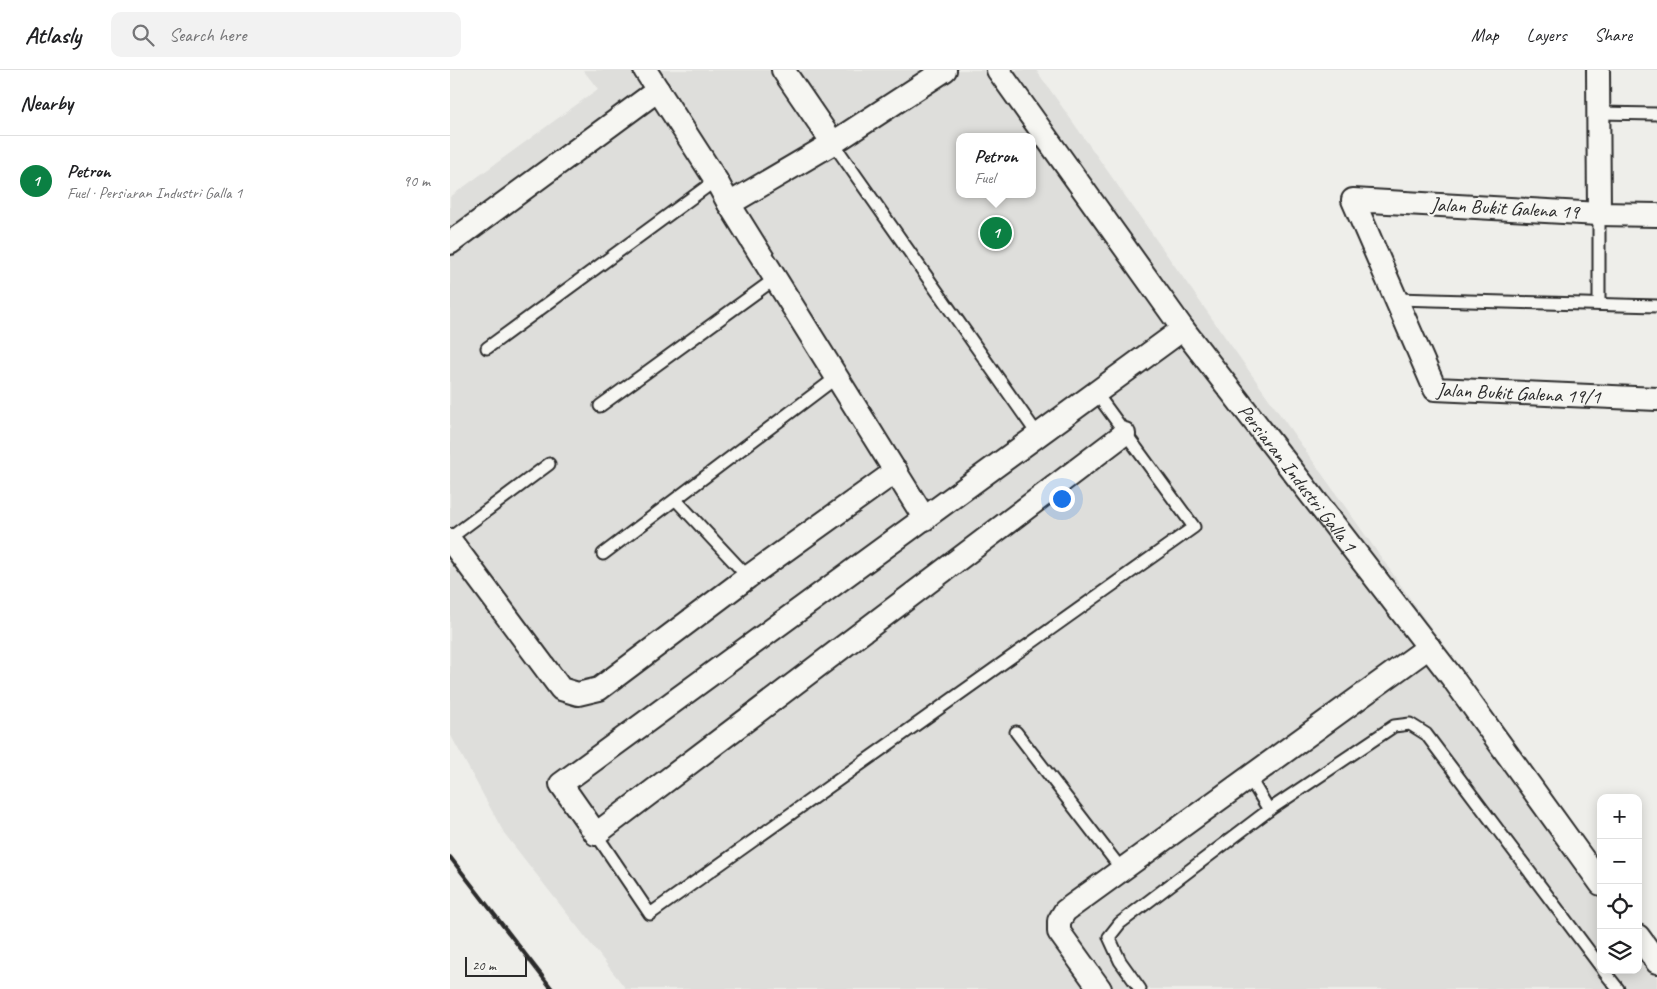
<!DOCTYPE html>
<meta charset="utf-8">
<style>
body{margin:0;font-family:Caveat,sans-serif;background:#f2f2f2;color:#202124}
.controls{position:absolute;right:15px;bottom:15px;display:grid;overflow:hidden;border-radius:10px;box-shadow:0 2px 12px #0003}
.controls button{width:45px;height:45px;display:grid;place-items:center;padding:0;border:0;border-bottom:1px solid #e0e0e0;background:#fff;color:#202124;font:25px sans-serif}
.scale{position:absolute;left:15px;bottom:12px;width:62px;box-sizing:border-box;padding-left:5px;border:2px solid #2b2b2b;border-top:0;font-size:14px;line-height:18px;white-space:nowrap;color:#2b2b2b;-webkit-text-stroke:4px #f6f6f2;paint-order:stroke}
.you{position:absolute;left:611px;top:428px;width:18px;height:18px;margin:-12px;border:4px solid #fff;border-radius:50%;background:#1a73e8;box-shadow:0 0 0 8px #1a73e833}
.badge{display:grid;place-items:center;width:32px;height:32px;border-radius:50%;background:#0b8043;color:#fff;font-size:16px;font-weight:700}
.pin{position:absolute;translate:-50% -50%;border:2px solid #fff;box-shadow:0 1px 5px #0006}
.popup{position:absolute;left:506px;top:63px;width:80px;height:65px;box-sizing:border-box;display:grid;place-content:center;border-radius:10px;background:#fff;filter:drop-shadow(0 1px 4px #0005);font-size:16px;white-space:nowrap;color:#757577}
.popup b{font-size:19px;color:#202124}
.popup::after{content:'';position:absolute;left:50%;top:100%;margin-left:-10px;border:10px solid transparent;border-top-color:#fff}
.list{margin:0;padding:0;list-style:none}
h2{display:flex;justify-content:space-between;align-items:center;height:65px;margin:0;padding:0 20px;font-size:21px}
h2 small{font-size:16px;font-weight:400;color:#757577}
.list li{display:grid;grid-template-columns:32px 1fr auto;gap:15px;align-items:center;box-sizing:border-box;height:90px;padding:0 20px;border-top:1px solid #e0e0e0}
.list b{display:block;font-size:19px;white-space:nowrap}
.list p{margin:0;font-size:16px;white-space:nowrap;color:#757577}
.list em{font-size:16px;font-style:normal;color:#757577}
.icon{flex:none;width:28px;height:28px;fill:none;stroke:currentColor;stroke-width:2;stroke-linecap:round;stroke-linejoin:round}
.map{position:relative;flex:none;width:1207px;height:919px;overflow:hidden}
header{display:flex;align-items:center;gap:30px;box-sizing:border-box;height:70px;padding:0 25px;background:#fff;border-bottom:1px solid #e0e0e0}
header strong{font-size:24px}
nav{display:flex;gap:28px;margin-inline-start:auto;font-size:18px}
.search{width:350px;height:45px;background:#f2f2f2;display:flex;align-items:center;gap:12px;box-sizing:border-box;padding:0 18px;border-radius:10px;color:#757577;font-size:19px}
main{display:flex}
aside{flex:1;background:#fff}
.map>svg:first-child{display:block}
</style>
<header>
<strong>Atlasly</strong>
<div class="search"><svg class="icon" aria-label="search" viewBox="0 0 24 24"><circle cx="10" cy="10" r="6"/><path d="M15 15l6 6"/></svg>Search here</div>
<nav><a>Map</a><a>Layers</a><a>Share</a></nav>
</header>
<main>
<aside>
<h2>Nearby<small></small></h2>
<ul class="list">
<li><span class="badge">1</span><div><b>Petron</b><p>Fuel · Persiaran Industri Galla 1</p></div><em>90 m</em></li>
</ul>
</aside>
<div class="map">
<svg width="1207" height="919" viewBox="0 0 1207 919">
<rect width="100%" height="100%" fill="#eeeeea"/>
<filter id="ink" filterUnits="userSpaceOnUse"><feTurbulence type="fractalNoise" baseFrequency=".02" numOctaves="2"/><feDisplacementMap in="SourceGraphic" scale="10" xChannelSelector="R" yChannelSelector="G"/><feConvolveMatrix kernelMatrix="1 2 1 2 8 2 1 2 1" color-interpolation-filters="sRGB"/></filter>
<g filter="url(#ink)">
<!-- built -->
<path fill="#dededb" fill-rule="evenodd" d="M 133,0 L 586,0 L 1151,798 L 1151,900 L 1188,900 L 1188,851 L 1207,877 L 1207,919 L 176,919 L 54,763 L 0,664 L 0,127 L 148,19 ZM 510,67 L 582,67 L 582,124 L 510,124 Z"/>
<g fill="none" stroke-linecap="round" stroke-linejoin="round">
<!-- service casing -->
<g stroke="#2b2b2b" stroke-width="15">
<g id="service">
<path d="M 1148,43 L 1207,44"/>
<path d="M 383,73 L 588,365"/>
<path d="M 1149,144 L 1149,234"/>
<path d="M 946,229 L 1207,236"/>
<path d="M 37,278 L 266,110"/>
<path d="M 150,336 L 326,208"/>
<path d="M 226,430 L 298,507"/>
<path d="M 0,468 L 99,394"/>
<path d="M 153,484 L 387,307"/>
<path d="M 566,662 L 672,800"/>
<path d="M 799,707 L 819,740 L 944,656 L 960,654 L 976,664 L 1151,897"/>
<path d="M 146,764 L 200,844 L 744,457 L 646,323"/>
<path d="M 1153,900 L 1168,919"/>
<path d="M 690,919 L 670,891 L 659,867 L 670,853 L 819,740"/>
</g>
</g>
<!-- minor casing -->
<g stroke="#2b2b2b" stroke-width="26">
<g id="minor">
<path d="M 195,0 L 266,110 L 279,134 L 475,449"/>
<path d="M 333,0 L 383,73"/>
<path id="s1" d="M 548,0 L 733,259 L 1001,606 L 1151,814"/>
<path d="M 1148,0 L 1149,144"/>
<path d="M 279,134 L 383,73 L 495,0"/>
<path id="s2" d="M 1207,145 L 1149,144 L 903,130 L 985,319 L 1207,329"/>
<path d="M 0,173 L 208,20"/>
<path d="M 674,364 L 146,764 L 111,714 L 733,259"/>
<path d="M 0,470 L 111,619 L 128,624 L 149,619 L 298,507 L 446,401"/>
<path d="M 1188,866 L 1207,892"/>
<path d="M 650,919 L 609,862 L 609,851 L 615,841 L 979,577"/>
</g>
</g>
<!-- service -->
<use href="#service" stroke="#f6f6f2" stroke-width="11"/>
<!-- minor -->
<use href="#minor" stroke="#f6f6f2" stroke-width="22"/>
<!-- rail -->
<path stroke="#2b2b2b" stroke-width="4" d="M 0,787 L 102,919"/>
</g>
</g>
<g text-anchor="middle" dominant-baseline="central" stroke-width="4.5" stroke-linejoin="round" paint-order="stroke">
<!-- street labels -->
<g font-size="20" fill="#2b2b2b" stroke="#f6f6f2">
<text transform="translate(1055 138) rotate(3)">Jalan Bukit Galena 19</text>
<text stroke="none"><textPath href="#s2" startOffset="594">Jalan Bukit Galena 19/1</textPath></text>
<text stroke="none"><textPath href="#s1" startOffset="506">Persiaran Industri Galla 1</textPath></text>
</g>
</g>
</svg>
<div class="controls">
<button>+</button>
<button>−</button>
<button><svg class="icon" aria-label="locate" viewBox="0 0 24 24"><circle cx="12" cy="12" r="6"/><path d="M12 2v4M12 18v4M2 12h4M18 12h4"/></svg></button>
<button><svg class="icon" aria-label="layers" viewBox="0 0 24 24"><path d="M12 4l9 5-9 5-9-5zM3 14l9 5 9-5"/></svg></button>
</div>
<div class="scale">20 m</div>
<div class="you"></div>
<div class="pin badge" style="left:546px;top:163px">1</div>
<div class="popup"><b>Petron</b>Fuel</div>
</div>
</main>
